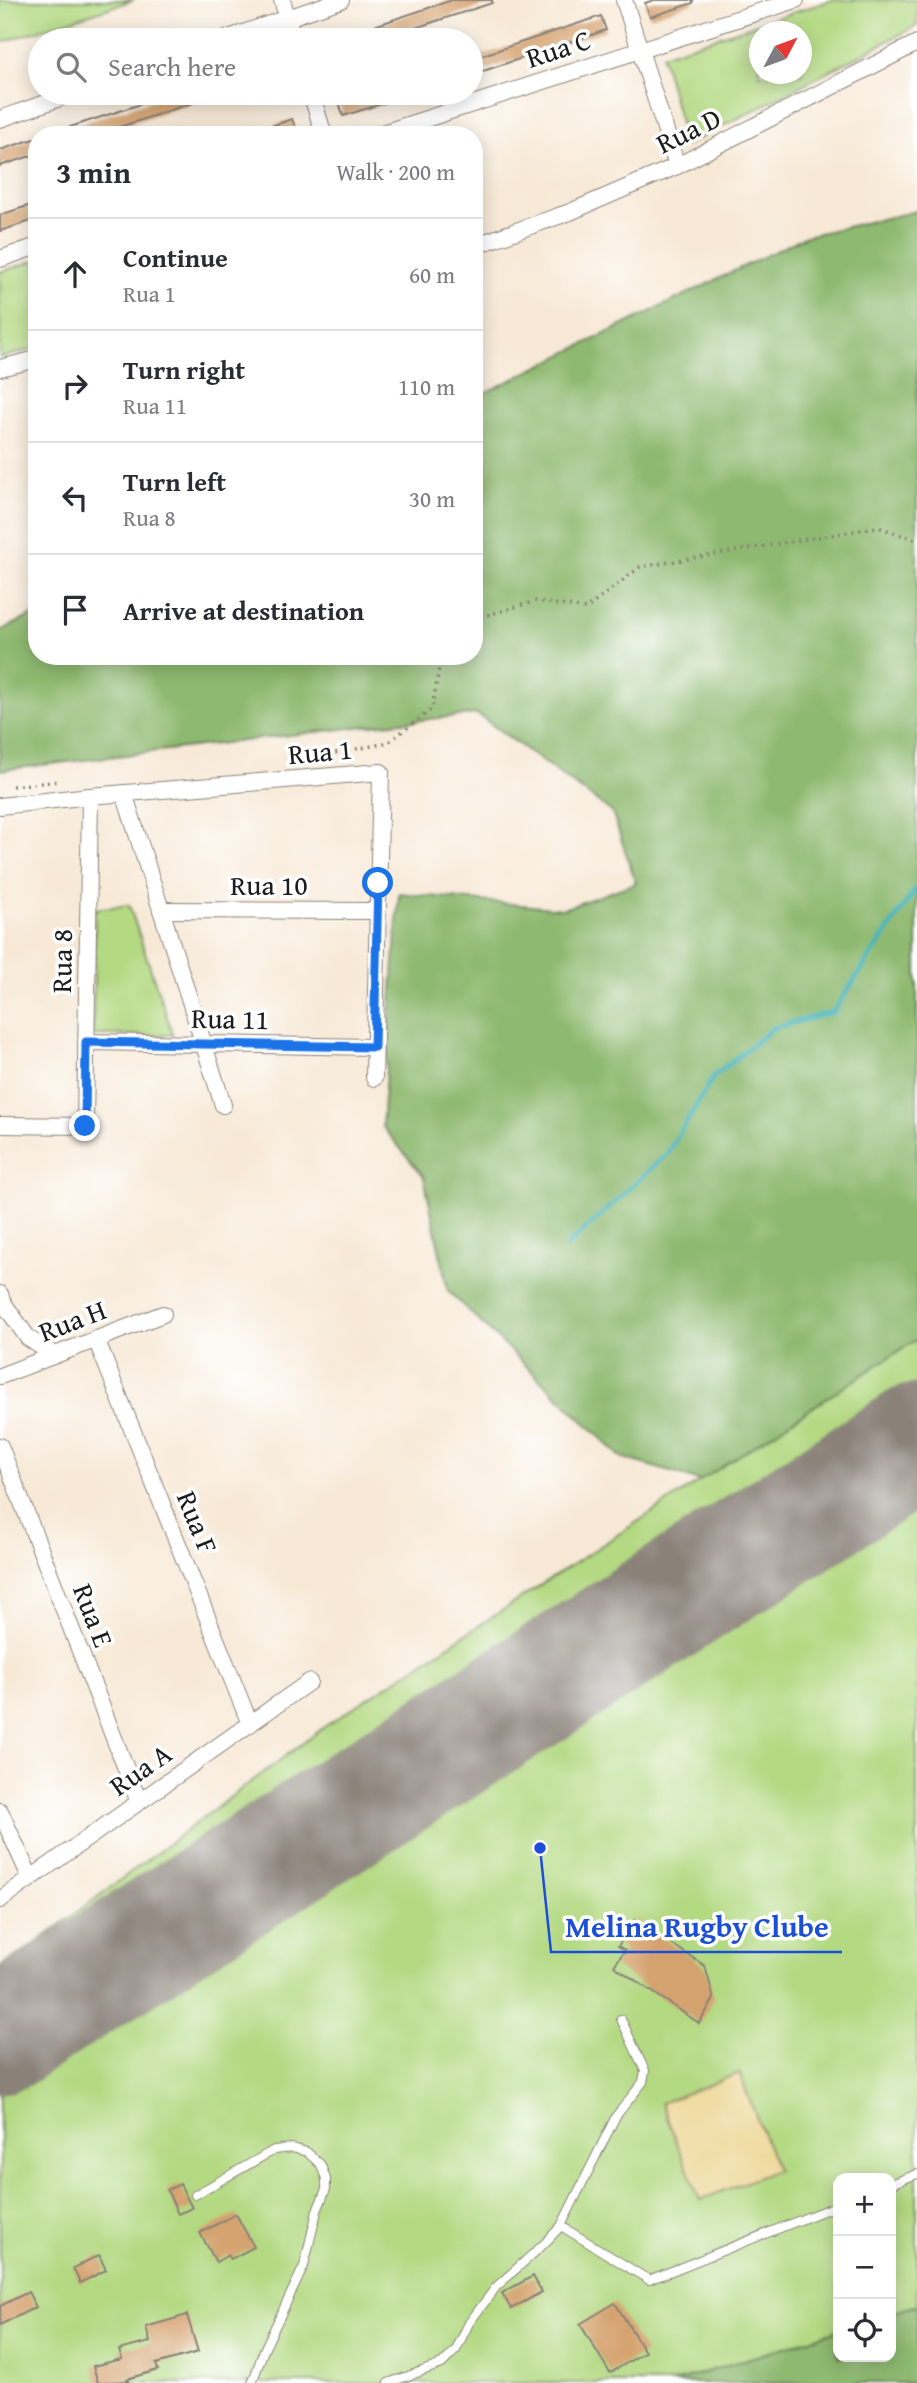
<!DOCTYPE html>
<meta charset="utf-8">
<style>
body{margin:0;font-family:"Gentium Book Plus",serif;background:#f2f2f3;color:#2b2b33}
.controls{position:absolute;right:21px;bottom:21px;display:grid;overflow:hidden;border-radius:14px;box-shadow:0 4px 18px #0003}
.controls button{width:63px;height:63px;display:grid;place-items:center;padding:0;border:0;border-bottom:2px solid #e1e1e2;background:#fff;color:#2b2b33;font:35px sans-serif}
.compass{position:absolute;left:749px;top:21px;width:63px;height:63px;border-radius:50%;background:#fff;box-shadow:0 4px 18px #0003;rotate:49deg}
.stop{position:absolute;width:21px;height:21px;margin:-16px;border:5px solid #1a73e8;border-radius:50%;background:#fff}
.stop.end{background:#1a73e8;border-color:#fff;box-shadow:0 2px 7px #0008}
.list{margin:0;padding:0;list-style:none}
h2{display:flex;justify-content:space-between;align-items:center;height:91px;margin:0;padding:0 28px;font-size:30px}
h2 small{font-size:23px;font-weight:400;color:#7c7c81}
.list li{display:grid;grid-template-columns:46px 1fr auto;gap:21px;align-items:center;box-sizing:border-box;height:112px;padding:0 28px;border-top:2px solid #e1e1e2}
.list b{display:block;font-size:26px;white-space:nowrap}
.list p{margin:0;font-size:23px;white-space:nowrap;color:#7c7c81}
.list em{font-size:23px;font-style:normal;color:#7c7c81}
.icon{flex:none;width:38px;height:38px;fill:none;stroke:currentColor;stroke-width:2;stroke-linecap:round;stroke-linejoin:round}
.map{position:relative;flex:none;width:917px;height:2383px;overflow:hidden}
.search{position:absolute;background:#fff;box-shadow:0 4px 18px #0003;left:28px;top:28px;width:455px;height:77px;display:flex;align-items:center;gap:18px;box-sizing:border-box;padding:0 24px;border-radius:38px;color:#7c7c81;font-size:26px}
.panel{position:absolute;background:#fff;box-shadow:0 4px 18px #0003;left:28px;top:126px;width:455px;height:539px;border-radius:28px}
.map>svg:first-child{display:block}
</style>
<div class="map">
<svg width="917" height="2383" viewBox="0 0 917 2383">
<rect width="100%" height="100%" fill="#fff"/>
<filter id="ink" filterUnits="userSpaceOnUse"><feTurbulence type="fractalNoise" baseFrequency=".0143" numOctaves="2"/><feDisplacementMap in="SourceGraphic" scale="14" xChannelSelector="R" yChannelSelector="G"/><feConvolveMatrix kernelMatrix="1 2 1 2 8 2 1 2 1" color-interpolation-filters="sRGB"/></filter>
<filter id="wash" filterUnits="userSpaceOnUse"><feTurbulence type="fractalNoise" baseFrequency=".00686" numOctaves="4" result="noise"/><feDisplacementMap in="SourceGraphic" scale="28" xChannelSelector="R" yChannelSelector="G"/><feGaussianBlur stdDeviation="1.57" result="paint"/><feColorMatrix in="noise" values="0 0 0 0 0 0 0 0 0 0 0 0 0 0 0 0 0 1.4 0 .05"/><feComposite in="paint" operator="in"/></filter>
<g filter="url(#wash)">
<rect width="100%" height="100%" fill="#f7e9d6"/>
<!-- green -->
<g fill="#b3d982" stroke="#687a4f" stroke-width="2" fill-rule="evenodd">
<path d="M 0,0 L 134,0 L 0,43 Z"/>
<path d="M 832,0 L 917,0 L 917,26 L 686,145 L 662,55 ZM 760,32 L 802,32 L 802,74 L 760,74 Z"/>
<path d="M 37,260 L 37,348 L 0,358 L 0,272 Z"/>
<path d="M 129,905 L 173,1035 L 93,1035 L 95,909 Z"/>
<path d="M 917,1339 L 917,2305 L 891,2313 L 891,2178 L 838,2178 L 838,2330 L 672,2383 L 0,2383 L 0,1970 L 327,1725 Z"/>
</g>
<!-- forest -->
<g fill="#8eb970" stroke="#556a46" stroke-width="2">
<path d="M 917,211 L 917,1339 L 700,1481 L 621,1457 L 448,1291 L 424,1177 L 382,1126 L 399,893 L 563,909 L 636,883 L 612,812 L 477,714 L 374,725 L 0,770 L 0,631 L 37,613 L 37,656 L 474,656 L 474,398 L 806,236 Z"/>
<path d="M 917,2305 L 917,2383 L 672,2383 L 838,2330 L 838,2357 L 891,2357 L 891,2313 Z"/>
</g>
<!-- sand -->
<path fill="#eeda9e" stroke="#857b5d" stroke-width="2" d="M 739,2073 L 777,2170 L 700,2200 L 661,2103 Z"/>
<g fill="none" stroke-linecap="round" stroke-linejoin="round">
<!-- stream -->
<path stroke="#43b3b9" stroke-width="5" d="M 566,1247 L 667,1154 L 714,1076 L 773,1028 L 833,1012 L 917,887"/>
<!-- runway -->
<path stroke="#8a8279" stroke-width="117" d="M 0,2035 L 917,1442"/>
</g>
<g id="blocks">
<!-- building -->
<g fill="#d5a370">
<path d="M 452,0 L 492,0 L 492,3 L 378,40 L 339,40 L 338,38 Z"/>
<path d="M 654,0 L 693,0 L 693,3 L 650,17 L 645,3 Z"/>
<path d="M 601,16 L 606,30 L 471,75 L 471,59 Z"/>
<path d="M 175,93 L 214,93 L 214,96 L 95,135 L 56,135 L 55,132 Z"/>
<path d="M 368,93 L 407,93 L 407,96 L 343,116 L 339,102 Z"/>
<path d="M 292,119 L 298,135 L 254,135 L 253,132 Z"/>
<path d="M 37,138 L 37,154 L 0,166 L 0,150 Z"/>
<path d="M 37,203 L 37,219 L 0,231 L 0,215 Z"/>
<path d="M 635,1920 L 705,1966 L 714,1999 L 699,2023 L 614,1966 L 625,1950 L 618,1946 Z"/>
<path d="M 180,2184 L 192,2208 L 178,2214 L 167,2190 Z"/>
<path d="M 236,2214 L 254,2247 L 231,2259 L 228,2255 L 216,2262 L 200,2233 Z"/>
<path d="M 99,2255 L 106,2270 L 80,2283 L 73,2268 Z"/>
<path d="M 533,2276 L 542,2292 L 511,2309 L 502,2293 Z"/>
<path d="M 28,2292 L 36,2307 L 0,2325 L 0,2306 Z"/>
<path d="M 615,2303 L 645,2352 L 610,2373 L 580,2324 Z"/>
<path d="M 187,2315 L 198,2352 L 156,2364 L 158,2370 L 127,2379 L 128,2381 L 98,2383 L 93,2366 L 122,2359 L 119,2350 L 150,2342 L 146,2327 Z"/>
</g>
</g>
</g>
<g filter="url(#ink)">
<use href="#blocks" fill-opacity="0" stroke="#8a8279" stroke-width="2"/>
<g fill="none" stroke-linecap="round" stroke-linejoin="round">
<!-- lane casing -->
<g stroke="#8a8279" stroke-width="10">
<g id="lane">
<path d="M 891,2184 L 917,2174"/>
<path d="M 195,2195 L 274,2150 L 292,2148 L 307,2152 L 321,2165 L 326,2179 L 326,2189 L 317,2211 L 304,2266 L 264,2350 L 252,2383"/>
<path d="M 561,2226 L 649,2280 L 838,2205"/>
<path d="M 388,2383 L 442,2364 L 456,2350 L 469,2323 L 496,2287 L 544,2244 L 561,2226 L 616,2116 L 643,2082 L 645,2071 L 621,2019"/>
</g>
</g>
<!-- street casing -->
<g stroke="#8a8279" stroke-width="18">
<g id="street">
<path d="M 282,0 L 294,40"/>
<path d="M 624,0 L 677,166"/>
<path d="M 222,40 L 341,0"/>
<path d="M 311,93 L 324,135"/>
<path d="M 0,119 L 74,93"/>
<path d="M 376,135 L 796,0"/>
<path d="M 474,246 L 570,212 L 677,166 L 917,43"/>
<path d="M 0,259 L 37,246"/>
<path d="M 0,368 L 37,359"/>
<path d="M 124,793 L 223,1105"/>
<path d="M 0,806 L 90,796 L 381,772 L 374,1078"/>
<path d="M 161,910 L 377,911"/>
<path d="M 86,1042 L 374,1047"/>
<path d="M 0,1125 L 85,1126 L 90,796"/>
<path d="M 0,1294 L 2,1301 L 28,1338 L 54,1355"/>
<path d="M 96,1339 L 250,1724"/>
<path d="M 0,1376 L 163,1314"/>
<path d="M 0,1446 L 139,1802"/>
<path d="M 0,1811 L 30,1877"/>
<path d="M 0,1900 L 309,1682"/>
</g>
</g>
<!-- path -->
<g stroke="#8a8279" stroke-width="3.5" stroke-dasharray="2 5" stroke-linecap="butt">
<path d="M 474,619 L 536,601 L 586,609 L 640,567 L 878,527 L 917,540"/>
<path d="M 294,761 L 387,743 L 432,709 L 441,656"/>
<path d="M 12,786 L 60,781"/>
</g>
<!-- lane -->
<use href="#lane" stroke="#fff" stroke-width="8"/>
<!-- street -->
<use href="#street" stroke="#fff" stroke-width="16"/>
</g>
</g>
<g fill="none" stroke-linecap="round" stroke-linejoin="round" filter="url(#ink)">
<!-- route -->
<path stroke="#1a73e8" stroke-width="9" d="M 85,1126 L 86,1042 L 374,1047 L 378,883"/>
</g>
<g text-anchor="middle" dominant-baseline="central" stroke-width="7" stroke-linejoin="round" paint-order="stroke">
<!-- street labels -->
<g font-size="28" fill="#1c1c1c" stroke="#fff">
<text transform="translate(558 48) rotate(-18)">Rua C</text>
<text transform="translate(688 130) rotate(-26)">Rua D</text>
<text transform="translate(320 751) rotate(-5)">Rua 1</text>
<text x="269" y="884">Rua 10</text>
<text transform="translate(61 961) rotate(-89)">Rua 8</text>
<text transform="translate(230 1018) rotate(1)">Rua 11</text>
<text transform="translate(72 1320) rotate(-21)">Rua H</text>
<text transform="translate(198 1522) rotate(68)">Rua F</text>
<text transform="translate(94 1615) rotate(69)">Rua E</text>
<text transform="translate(140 1769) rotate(-35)">Rua A</text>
</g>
</g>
<!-- callouts -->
<path fill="none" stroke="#1d4ed8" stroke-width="2.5" d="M540 1848L551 1952H842"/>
<circle fill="#1d4ed8" stroke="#fff" stroke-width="2.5" cx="540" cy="1848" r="7"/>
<g font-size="30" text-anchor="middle" font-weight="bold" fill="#1d4ed8" stroke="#fff" stroke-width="7" stroke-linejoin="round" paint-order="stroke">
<text x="697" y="1937">Melina Rugby Clube</text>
</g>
</svg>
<div class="controls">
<button>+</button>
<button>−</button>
<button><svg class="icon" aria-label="locate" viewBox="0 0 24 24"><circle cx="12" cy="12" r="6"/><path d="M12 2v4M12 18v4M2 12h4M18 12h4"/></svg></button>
</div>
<svg class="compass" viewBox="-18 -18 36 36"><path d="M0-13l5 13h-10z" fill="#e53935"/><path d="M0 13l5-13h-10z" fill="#7c7c81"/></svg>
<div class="stop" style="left:378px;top:883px"></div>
<div class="stop end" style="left:85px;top:1126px"></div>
<div class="search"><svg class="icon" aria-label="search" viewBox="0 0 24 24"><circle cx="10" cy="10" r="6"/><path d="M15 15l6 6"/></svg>Search here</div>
<section class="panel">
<h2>3 min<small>Walk · 200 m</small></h2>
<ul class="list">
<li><svg class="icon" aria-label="ahead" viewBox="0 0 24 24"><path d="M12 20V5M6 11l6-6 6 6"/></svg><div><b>Continue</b><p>Rua 1</p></div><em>60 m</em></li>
<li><svg class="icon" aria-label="right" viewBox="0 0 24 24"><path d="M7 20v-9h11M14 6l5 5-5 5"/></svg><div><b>Turn right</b><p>Rua 11</p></div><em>110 m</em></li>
<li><svg class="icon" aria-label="left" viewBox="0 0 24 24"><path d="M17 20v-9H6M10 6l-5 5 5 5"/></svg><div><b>Turn left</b><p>Rua 8</p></div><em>30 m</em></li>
<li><svg class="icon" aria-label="arrive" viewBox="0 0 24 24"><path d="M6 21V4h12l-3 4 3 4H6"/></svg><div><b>Arrive at destination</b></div></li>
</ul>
</section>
</div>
